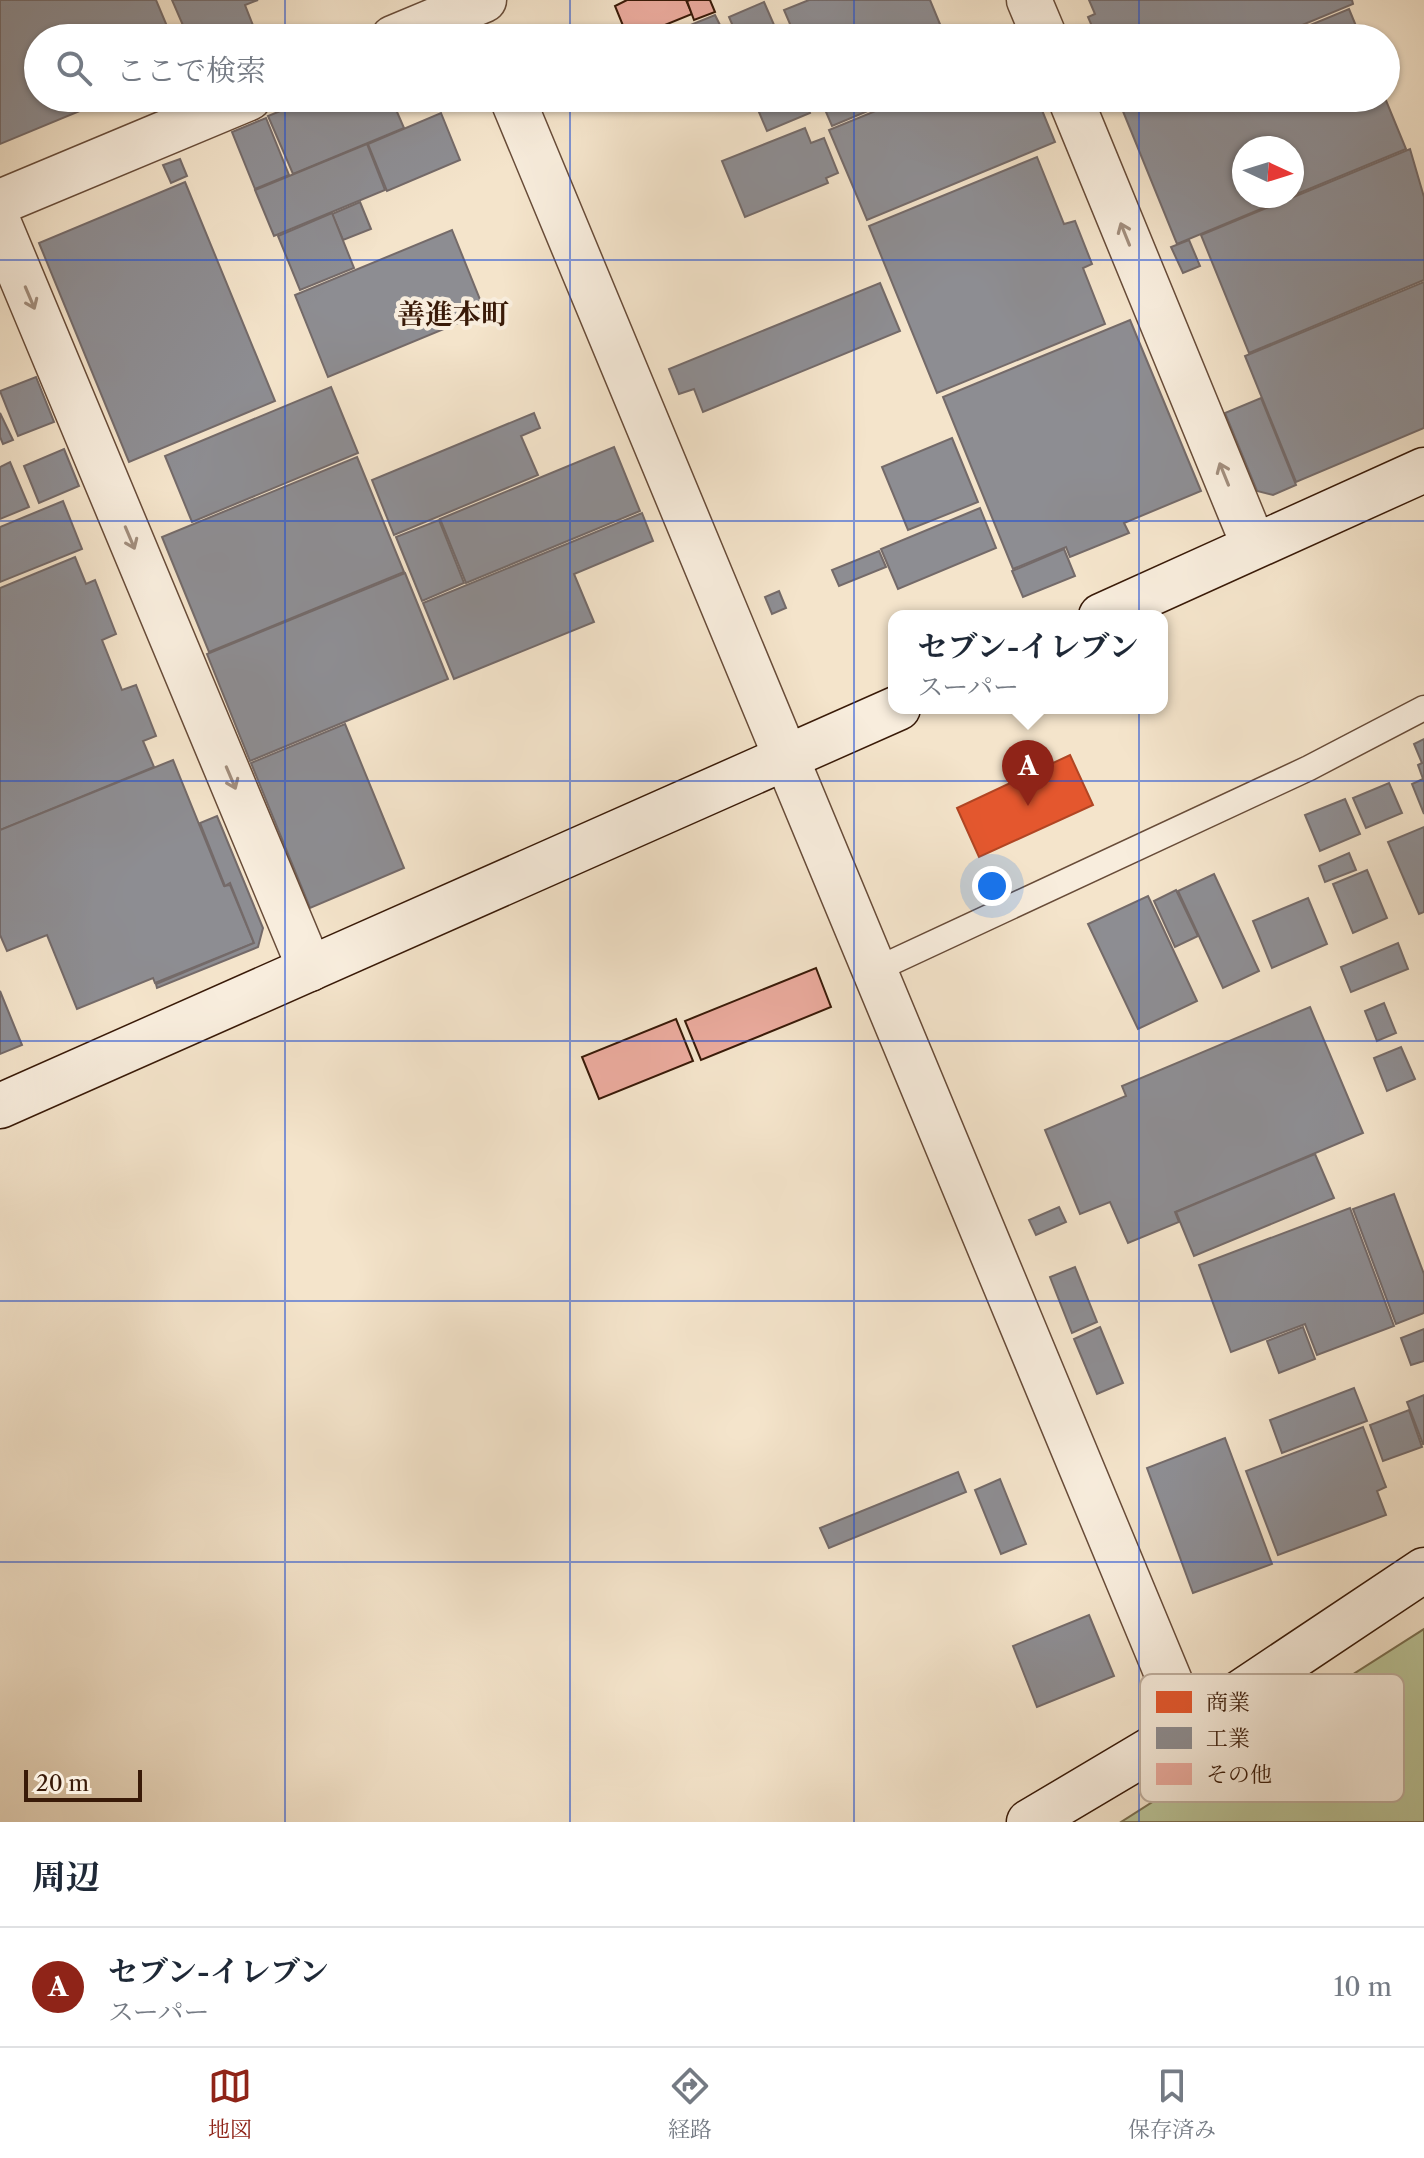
<!DOCTYPE html>
<html lang="ja">
<meta charset="utf-8">
<style>
body{margin:0;font-family:"Libre Caslon Text","Noto Serif JP",serif;background:#f6f6f7;color:#1f2937}
.compass{position:absolute;left:1232px;top:136px;width:72px;height:72px;border-radius:50%;background:#fff;box-shadow:0 2px 6px #0004;rotate:94deg}
.scale{position:absolute;left:24px;bottom:20px;width:118px;box-sizing:border-box;padding-left:8px;border:4px solid #391a08;border-top:0;font-size:22px;line-height:28px;white-space:nowrap;color:#391a08;-webkit-text-stroke:6px #f8eddd;paint-order:stroke}
.you{position:absolute;left:992px;top:886px;width:28px;height:28px;margin:-20px;border:6px solid #fff;border-radius:50%;background:#1a73e8;box-shadow:0 0 0 12px #1a73e833}
.badge{display:grid;place-items:center;width:52px;height:52px;border-radius:50%;background:#8f2418;color:#fff;font-size:26px;font-weight:700}
.pin{position:absolute;translate:-50% -66px;filter:drop-shadow(0 2px 4px #0008)}
.pin::after{content:'';position:absolute;top:42px;width:28px;height:24px;background:inherit;clip-path:polygon(0 0,100% 0,50% 100%)}
.popup{position:absolute;left:888px;top:610px;width:280px;height:104px;box-sizing:border-box;display:grid;place-content:center;border-radius:16px;background:#fff;filter:drop-shadow(0 2px 6px #0005);font-size:26px;white-space:nowrap;color:#747a83}
.popup b{font-size:30px;color:#1f2937}
.popup::after{content:'';position:absolute;left:50%;top:100%;margin-left:-16px;border:16px solid transparent;border-top-color:#fff}
.list{margin:0;padding:0;list-style:none}
h2{display:flex;justify-content:space-between;align-items:center;height:104px;margin:0;padding:0 32px;font-size:34px}
h2 small{font-size:26px;font-weight:400;color:#747a83}
.list li{display:grid;grid-template-columns:52px 1fr auto;gap:24px;align-items:center;box-sizing:border-box;height:120px;padding:0 32px;border-top:2px solid #e0e1e3}
.list b{display:block;font-size:30px;white-space:nowrap}
.list p{margin:0;font-size:26px;white-space:nowrap;color:#747a83}
.list em{font-size:26px;font-style:normal;color:#747a83}
.icon{flex:none;width:44px;height:44px;fill:none;stroke:currentColor;stroke-width:2;stroke-linecap:round;stroke-linejoin:round}
.map{position:relative;flex:none;width:1424px;height:1822px;overflow:hidden}
.search{position:absolute;background:#fff;box-shadow:0 2px 6px #0004;left:24px;right:24px;top:24px;height:88px;display:flex;align-items:center;gap:20px;box-sizing:border-box;padding:0 28px;border-radius:44px;color:#747a83;font-size:30px}
.sheet{height:224px;background:#fff}
nav{display:flex;justify-content:space-around;align-items:center;box-sizing:border-box;height:112px;border-top:2px solid #e0e1e3;background:#fff;font-size:22px;color:#747a83}
nav a{display:grid;justify-items:center;gap:4px}
nav .on{color:#8f2418}
.map>svg:first-child{display:block}
</style>
<div class="map">
<svg width="1424" height="1822" viewBox="0 0 1424 1822">
<rect width="100%" height="100%" fill="#f4e4cb"/>
<filter id="stains"><feTurbulence type="fractalNoise" baseFrequency=".0025" numOctaves="4"/><feColorMatrix values="0 0 0 0 .2 0 0 0 0 .09 0 0 0 0 .02 0 0 0 .5 -.17"/></filter>
<radialGradient id="worn" r=".72"><stop offset=".6" stop-color="#630" stop-opacity="0"/><stop offset="1" stop-color="#630" stop-opacity=".3"/></radialGradient>
<!-- green -->
<path fill="#bac498" stroke="#7a6f50" stroke-width="2" d="M 1424,1629 L 1424,1822 L 1121,1822 Z"/>
<!-- shops -->
<path fill="#e4572e" stroke="#b14523" stroke-width="2" d="M 1070,755 L 1093,805 L 979,857 L 957,808 Z"/>
<!-- industry -->
<g fill="#8d8d92" stroke="#746a69" stroke-width="2">
<path d="M 0,0 L 156,0 L 172,38 L 38,38 L 38,98 L 111,98 L 0,144 Z"/>
<path d="M 172,0 L 258,0 L 245,5 L 258,38 L 192,38 L 188,29 L 185,30 Z"/>
<path d="M 809,0 L 930,0 L 942,29 L 921,38 L 796,38 L 784,10 Z"/>
<path d="M 1089,0 L 1352,0 L 1353,4 L 1271,38 L 1097,38 L 1088,17 L 1095,14 Z"/>
<path d="M 764,2 L 778,34 L 769,38 L 738,38 L 729,17 Z"/>
<path d="M 1349,9 L 1361,38 L 1279,38 Z"/>
<path d="M 715,15 L 722,29 L 701,38 L 687,38 L 683,28 Z"/>
<path d="M 312,98 L 391,98 L 404,128 L 293,174 L 268,116 Z"/>
<path d="M 753,98 L 804,98 L 810,113 L 767,131 Z"/>
<path d="M 820,98 L 899,98 L 832,126 Z"/>
<path d="M 907,98 L 1037,98 L 1055,142 L 867,220 L 829,130 Z"/>
<path d="M 1134,98 L 1385,98 L 1406,149 L 1292,196 L 1292,148 L 1244,148 L 1244,196 L 1292,196 L 1177,244 L 1120,104 Z"/>
<path d="M 441,113 L 460,160 L 387,191 L 368,144 Z"/>
<path d="M 266,118 L 289,175 L 255,189 L 232,132 Z"/>
<path d="M 805,128 L 811,143 L 824,138 L 838,173 L 826,178 L 828,183 L 745,217 L 722,161 Z"/>
<path d="M 367,144 L 385,190 L 274,236 L 255,190 Z"/>
<path d="M 1410,149 L 1424,197 L 1424,280 L 1249,353 L 1201,235 Z"/>
<path d="M 1037,157 L 1064,224 L 1075,221 L 1092,264 L 1083,268 L 1105,324 L 937,393 L 869,226 Z"/>
<path d="M 180,159 L 187,176 L 171,183 L 163,165 Z"/>
<path d="M 185,182 L 275,401 L 129,462 L 39,243 Z"/>
<path d="M 360,202 L 371,229 L 343,240 L 332,214 Z"/>
<path d="M 332,213 L 354,268 L 300,290 L 278,236 Z"/>
<path d="M 452,230 L 485,312 L 328,377 L 295,295 Z"/>
<path d="M 1189,240 L 1200,266 L 1183,273 L 1171,247 Z"/>
<path d="M 1424,282 L 1424,428 L 1296,482 L 1245,356 Z"/>
<path d="M 880,283 L 900,331 L 703,412 L 694,389 L 679,394 L 669,369 Z"/>
<path d="M 1130,320 L 1201,491 L 1124,523 L 1129,533 L 1070,557 L 1066,547 L 1013,569 L 943,397 Z"/>
<path d="M 36,377 L 54,422 L 18,436 L 0,391 Z"/>
<path d="M 331,387 L 358,453 L 192,522 L 165,456 Z"/>
<path d="M 1261,398 L 1296,485 L 1273,495 L 1257,491 L 1225,413 Z"/>
<path d="M 0,413 L 13,440 L 3,444 L 0,437 Z"/>
<path d="M 534,413 L 540,428 L 521,436 L 538,475 L 394,535 L 372,480 Z"/>
<path d="M 952,438 L 978,502 L 908,530 L 882,467 Z"/>
<path d="M 614,447 L 640,511 L 466,583 L 440,519 Z"/>
<path d="M 64,449 L 79,486 L 39,503 L 24,466 Z"/>
<path d="M 357,457 L 404,572 L 209,652 L 162,537 Z"/>
<path d="M 10,462 L 29,507 L 0,519 L 0,467 Z"/>
<path d="M 63,501 L 82,549 L 0,582 L 0,527 Z"/>
<path d="M 980,508 L 996,548 L 898,589 L 881,549 Z"/>
<path d="M 642,513 L 653,541 L 574,574 L 594,622 L 454,679 L 423,603 Z"/>
<path d="M 439,520 L 464,583 L 422,601 L 396,537 Z"/>
<path d="M 1064,549 L 1075,576 L 1023,597 L 1012,571 Z"/>
<path d="M 879,551 L 886,567 L 839,586 L 832,570 Z"/>
<path d="M 75,557 L 86,584 L 95,580 L 116,634 L 102,640 L 122,690 L 136,685 L 156,736 L 143,741 L 154,767 L 0,830 L 0,588 Z"/>
<path d="M 405,573 L 448,679 L 250,761 L 207,654 Z"/>
<path d="M 779,591 L 786,608 L 772,614 L 765,597 Z"/>
<path d="M 345,724 L 404,868 L 310,908 L 251,763 Z"/>
<path d="M 1424,739 L 1424,814 L 1412,784 L 1423,779 L 1418,765 L 1422,763 L 1414,744 Z"/>
<path d="M 173,760 L 224,886 L 230,885 L 254,943 L 155,983 L 153,978 L 77,1009 L 47,935 L 7,951 L 0,935 L 0,830 Z"/>
<path d="M 1389,783 L 1402,813 L 1366,828 L 1353,798 Z"/>
<path d="M 1345,799 L 1360,834 L 1320,851 L 1305,815 Z"/>
<path d="M 217,816 L 263,928 L 258,947 L 157,988 L 156,984 L 254,943 L 230,883 L 225,886 L 200,823 Z"/>
<path d="M 1424,827 L 1424,912 L 1419,914 L 1388,842 Z"/>
<path d="M 1349,853 L 1356,870 L 1325,882 L 1319,866 Z"/>
<path d="M 1367,870 L 1387,918 L 1353,933 L 1333,884 Z"/>
<path d="M 1214,874 L 1259,971 L 1223,988 L 1178,891 Z"/>
<path d="M 1176,890 L 1198,936 L 1175,947 L 1154,901 Z"/>
<path d="M 1148,896 L 1197,1001 L 1138,1029 L 1088,924 Z"/>
<path d="M 1308,898 L 1327,944 L 1272,968 L 1253,921 Z"/>
<path d="M 1398,943 L 1408,969 L 1351,992 L 1341,967 Z"/>
<path d="M 0,991 L 22,1045 L 0,1054 Z"/>
<path d="M 1384,1003 L 1396,1033 L 1377,1041 L 1365,1011 Z"/>
<path d="M 1310,1007 L 1363,1133 L 1175,1212 L 1179,1222 L 1128,1243 L 1110,1202 L 1080,1214 L 1045,1130 L 1126,1096 L 1122,1086 Z"/>
<path d="M 1401,1047 L 1415,1079 L 1387,1091 L 1374,1058 Z"/>
<path d="M 1315,1154 L 1334,1198 L 1194,1256 L 1176,1212 Z"/>
<path d="M 1394,1194 L 1424,1274 L 1424,1313 L 1396,1324 L 1353,1209 Z"/>
<path d="M 1059,1207 L 1066,1222 L 1036,1235 L 1029,1220 Z"/>
<path d="M 1350,1208 L 1394,1326 L 1317,1355 L 1305,1324 L 1231,1352 L 1199,1265 Z"/>
<path d="M 1075,1267 L 1097,1322 L 1072,1333 L 1050,1277 Z"/>
<path d="M 1100,1327 L 1123,1383 L 1097,1394 L 1074,1339 Z"/>
<path d="M 1303,1327 L 1315,1359 L 1279,1373 L 1267,1341 Z"/>
<path d="M 1424,1329 L 1424,1361 L 1411,1365 L 1401,1338 Z"/>
<path d="M 1354,1388 L 1367,1421 L 1282,1453 L 1270,1420 Z"/>
<path d="M 1424,1395 L 1424,1444 L 1423,1444 L 1407,1402 Z"/>
<path d="M 1409,1410 L 1422,1447 L 1383,1461 L 1370,1425 Z"/>
<path d="M 1363,1427 L 1386,1487 L 1377,1491 L 1386,1515 L 1278,1555 L 1246,1471 Z"/>
<path d="M 1225,1438 L 1272,1564 L 1193,1593 L 1147,1468 Z"/>
<path d="M 958,1472 L 966,1492 L 829,1548 L 820,1528 Z"/>
<path d="M 1000,1479 L 1026,1544 L 1001,1554 L 975,1490 Z"/>
<path d="M 1089,1615 L 1114,1676 L 1037,1707 L 1013,1646 Z"/>
</g>
<!-- building -->
<g fill="#ebab9e" stroke="#391a08" stroke-width="2">
<path d="M 627,0 L 686,0 L 692,14 L 633,38 L 628,38 L 615,6 Z"/>
<path d="M 690,0 L 710,0 L 715,12 L 694,20 L 687,1 Z"/>
<path d="M 816,968 L 831,1007 L 701,1060 L 685,1021 Z"/>
<path d="M 676,1019 L 693,1061 L 599,1099 L 582,1057 Z"/>
</g>
<g fill="none" stroke-linecap="round" stroke-linejoin="round">
<!-- lane casing -->
<g stroke="#684c39" stroke-width="27">
<path id="lane" d="M 875,970 L 1309,768 L 1424,708"/>
</g>
<!-- street casing -->
<g stroke="#684c39" stroke-width="47">
<g id="street">
<path d="M 1029,0 L 1045,38"/>
<path d="M 393,38 L 484,0"/>
<path d="M 512,98 L 1189,1727"/>
<path d="M 1070,98 L 1254,546"/>
<path d="M 0,202 L 249,98"/>
<path d="M 0,226 L 310,969"/>
</g>
</g>
<!-- secondary casing -->
<g stroke="#391a08" stroke-width="47">
<g id="secondary">
<path d="M 1101,616 L 1424,470"/>
<path d="M 0,1106 L 898,708"/>
<path d="M 1029,1822 L 1189,1727 L 1424,1570"/>
</g>
</g>
<!-- lane -->
<use href="#lane" stroke="#f8eddd" stroke-width="24"/>
<!-- street -->
<use href="#street" stroke="#f8eddd" stroke-width="44"/>
<!-- secondary -->
<use href="#secondary" stroke="#f8eddd" stroke-width="44"/>
</g>
<!-- one-way arrows -->
<defs><path id="oneway-shaft" d="M-6 0H5M1.5-3L5.5 0L1.5 3" fill="none" stroke-width="1.6" stroke-linecap="round" stroke-linejoin="round" transform="scale(2)"/></defs>
<g stroke="#a28e7d">
<use href="#oneway-shaft" transform="translate(1125 234) rotate(-112)"/>
<use href="#oneway-shaft" transform="translate(30 298) rotate(67)"/>
<use href="#oneway-shaft" transform="translate(1224 474) rotate(-112)"/>
<use href="#oneway-shaft" transform="translate(130 538) rotate(67)"/>
<use href="#oneway-shaft" transform="translate(231 778) rotate(67)"/>
</g>
<!-- grid -->
<path fill="none" stroke="#1d4ed8" stroke-width="2" stroke-opacity="0.55" d="M 285,0 L 285,38M 570,0 L 570,38M 854,0 L 854,38M 1139,0 L 1139,38M 285,98 L 285,1822M 570,98 L 570,1822M 854,98 L 854,1822M 1139,98 L 1139,1822M 0,260 L 1424,260M 0,521 L 1424,521M 0,781 L 1424,781M 0,1041 L 1424,1041M 0,1301 L 1424,1301M 0,1562 L 1424,1562"/>
<g text-anchor="middle" dominant-baseline="central" stroke-width="8" stroke-linejoin="round" paint-order="stroke">
<!-- quarter labels -->
<g font-size="28" font-weight="bold" fill="#391a08" stroke="#f8eddd">
<text x="453" y="314">善進本町</text>
</g>
</g>
<!-- legend -->
<rect x="1140" y="1674" width="264" height="128" rx="12" fill="#f8eddd" stroke="#bfae9d" stroke-width="2"/>
<rect x="1156" y="1691" width="36" height="22" fill="#e4572e"/>
<rect x="1156" y="1727" width="36" height="22" fill="#8d8d92"/>
<rect x="1156" y="1763" width="36" height="22" fill="#ebab9e"/>
<g font-size="22" fill="#391a08">
<text x="1206" y="1710">商業</text>
<text x="1206" y="1746">工業</text>
<text x="1206" y="1782">その他</text>
</g>
<rect width="100%" height="100%" filter="url(#stains)"/>
<rect width="100%" height="100%" fill="url(#worn)"/>
</svg>
<svg class="compass" viewBox="-18 -18 36 36"><path d="M0-13l5 13h-10z" fill="#e53935"/><path d="M0 13l5-13h-10z" fill="#747a83"/></svg>
<div class="scale">20 m</div>
<div class="you"></div>
<div class="pin badge" style="left:1028px;top:806px">A</div>
<div class="popup"><b>セブン-イレブン</b>スーパー</div>
<div class="search"><svg class="icon" aria-label="search" viewBox="0 0 24 24"><circle cx="10" cy="10" r="6"/><path d="M15 15l6 6"/></svg>ここで検索</div>
</div>
<section class="sheet">
<h2>周辺<small></small></h2>
<ul class="list">
<li><span class="badge">A</span><div><b>セブン-イレブン</b><p>スーパー</p></div><em>10 m</em></li>
</ul>
</section>
<nav>
<a class="on"><svg class="icon" aria-label="map" viewBox="0 0 24 24"><path d="M3 6l6-2 6 2 6-2v14l-6 2-6-2-6 2zM9 4v14M15 6v14"/></svg>地図</a>
<a><svg class="icon" aria-label="directions" viewBox="0 0 24 24"><path d="M12 3l9 9-9 9-9-9zM9 14v-3h6M13 9l2 2-2 2"/></svg>経路</a>
<a><svg class="icon" aria-label="saved" viewBox="0 0 24 24"><path d="M7 4h10v16l-5-4-5 4z"/></svg>保存済み</a>
</nav>
